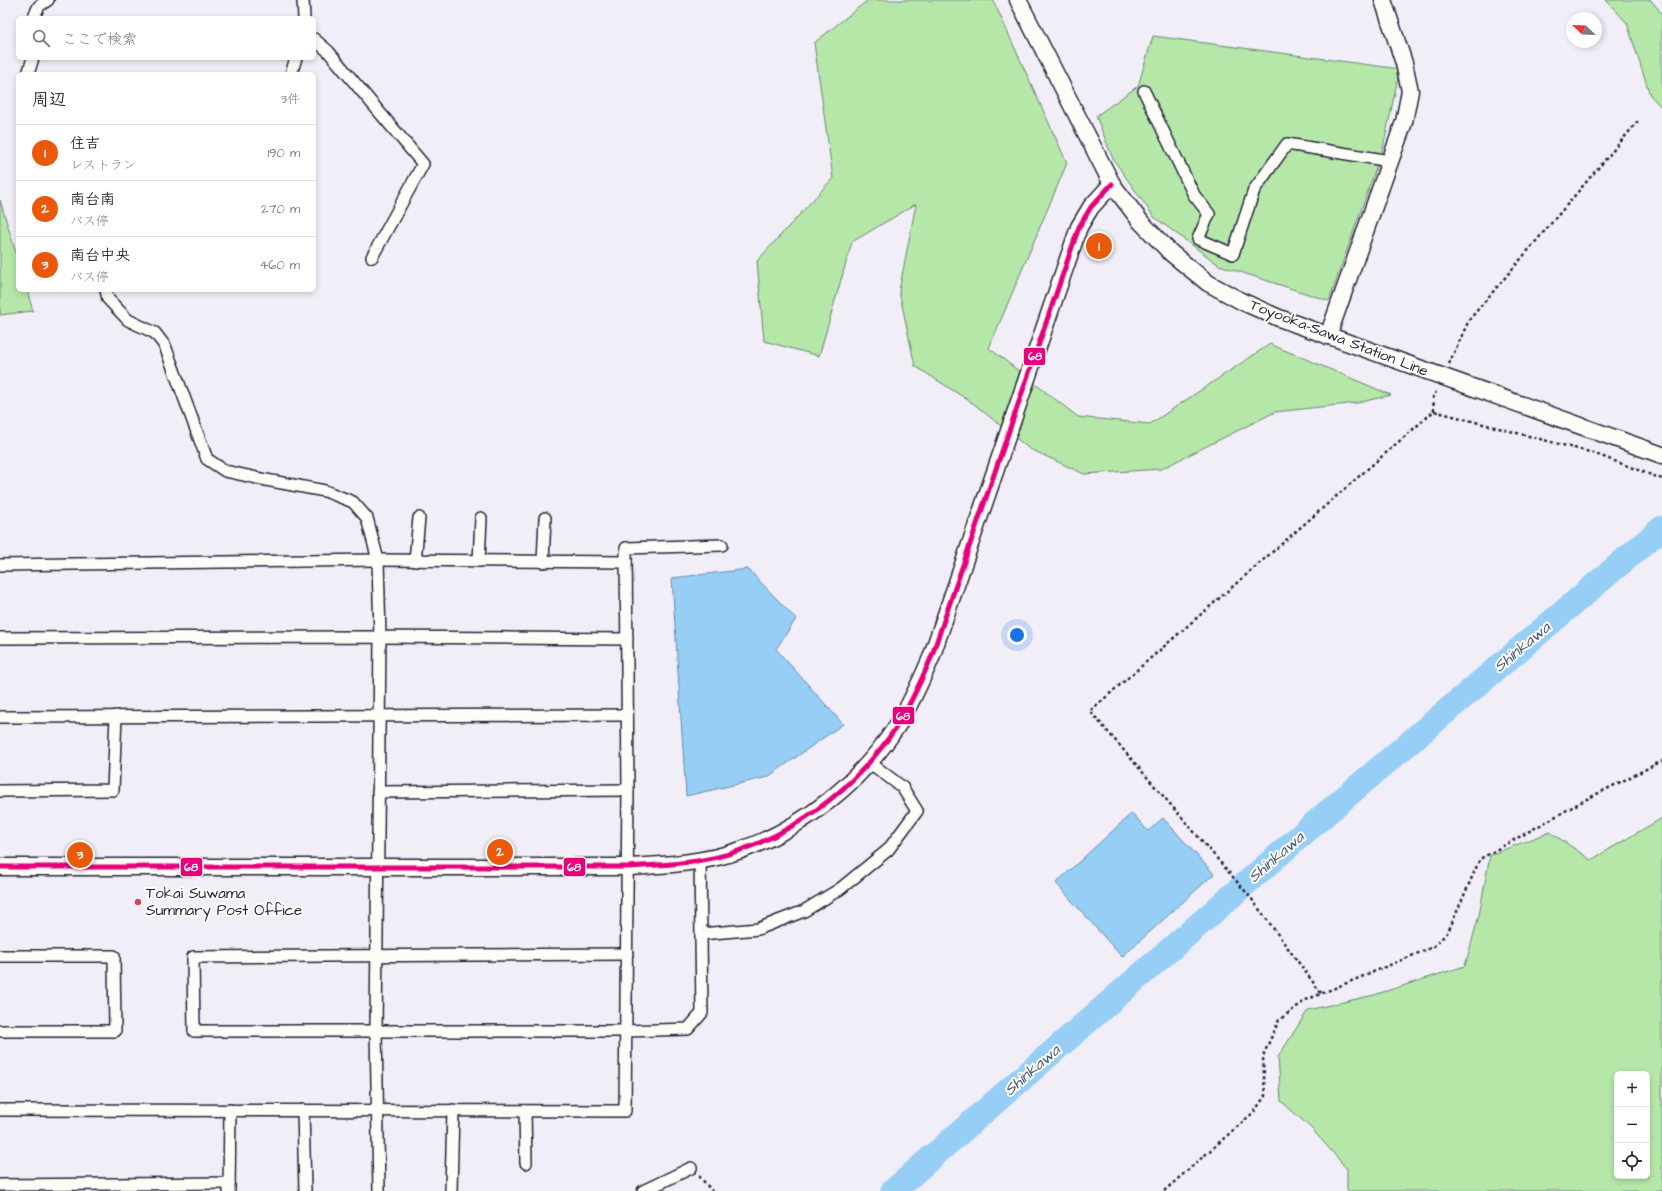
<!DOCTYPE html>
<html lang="ja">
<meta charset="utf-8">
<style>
body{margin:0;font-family:"Architects Daughter","Klee One",sans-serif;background:#f2f2f3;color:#2b2b33}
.controls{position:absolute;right:12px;bottom:12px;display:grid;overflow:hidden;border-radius:6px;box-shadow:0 2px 6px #0003}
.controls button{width:36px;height:36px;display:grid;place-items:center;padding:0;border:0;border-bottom:1px solid #e1e1e2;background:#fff;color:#2b2b33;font:20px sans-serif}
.compass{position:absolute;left:1566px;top:12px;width:36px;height:36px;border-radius:50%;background:#fff;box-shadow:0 2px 6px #0003;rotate:293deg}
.you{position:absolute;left:1017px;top:635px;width:14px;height:14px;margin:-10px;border:3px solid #fff;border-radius:50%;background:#1a73e8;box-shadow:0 0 0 6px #1a73e833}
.badge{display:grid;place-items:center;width:26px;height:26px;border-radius:50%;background:#ea580c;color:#fff;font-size:13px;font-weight:700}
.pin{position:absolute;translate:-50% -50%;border:2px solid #fff;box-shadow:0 1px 4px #0006}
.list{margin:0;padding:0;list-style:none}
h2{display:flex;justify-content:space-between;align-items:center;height:52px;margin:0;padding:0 16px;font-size:17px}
h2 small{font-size:13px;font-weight:400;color:#7c7c81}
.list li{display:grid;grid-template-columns:26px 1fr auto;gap:12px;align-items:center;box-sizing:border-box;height:56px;padding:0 16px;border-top:1px solid #e1e1e2}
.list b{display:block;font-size:15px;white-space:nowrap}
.list p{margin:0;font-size:13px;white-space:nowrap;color:#7c7c81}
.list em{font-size:13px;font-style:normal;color:#7c7c81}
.icon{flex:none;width:22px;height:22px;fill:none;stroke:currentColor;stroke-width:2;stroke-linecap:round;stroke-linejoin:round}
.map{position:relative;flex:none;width:1662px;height:1191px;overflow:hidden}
.search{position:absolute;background:#fff;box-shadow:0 2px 6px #0003;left:16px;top:16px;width:300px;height:44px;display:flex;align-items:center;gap:10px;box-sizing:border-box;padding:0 14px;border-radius:6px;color:#7c7c81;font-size:15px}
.panel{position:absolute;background:#fff;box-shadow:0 2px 6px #0003;left:16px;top:72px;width:300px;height:220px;border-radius:6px}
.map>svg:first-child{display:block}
</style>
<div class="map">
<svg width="1662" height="1191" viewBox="0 0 1662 1191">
<rect width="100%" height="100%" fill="#f1eef7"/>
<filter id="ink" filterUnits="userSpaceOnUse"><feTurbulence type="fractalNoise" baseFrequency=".025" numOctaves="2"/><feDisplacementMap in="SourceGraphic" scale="8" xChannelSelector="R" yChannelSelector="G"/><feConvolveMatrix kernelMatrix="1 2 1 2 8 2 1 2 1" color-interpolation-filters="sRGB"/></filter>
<g filter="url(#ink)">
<!-- green -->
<g fill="#b4e7a8" stroke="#6b8472" fill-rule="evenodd">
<path d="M 868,0 L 993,0 L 1067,163 L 989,348 L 1078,417 L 1150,424 L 1270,344 L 1391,395 L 1357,403 L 1275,412 L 1161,469 L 1084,474 L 1028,448 L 974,404 L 915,366 L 899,291 L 916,204 L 852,242 L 819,356 L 764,341 L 757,261 L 833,178 L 814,43 Z"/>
<path d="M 1606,0 L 1651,0 L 1662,14 L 1662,108 L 1650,95 L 1627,23 Z"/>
<path d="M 1153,36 L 1400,69 L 1383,148 L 1329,301 L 1219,265 L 1154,217 L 1113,159 L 1096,116 L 1138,86 Z"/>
<path d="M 0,200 L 18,260 L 18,290 L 27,290 L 33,311 L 0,315 Z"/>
<path d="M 1662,818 L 1662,1191 L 1347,1191 L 1347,1169 L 1311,1128 L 1281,1101 L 1278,1057 L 1308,1010 L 1374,995 L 1465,966 L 1479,915 L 1490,855 L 1550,832 L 1591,860 ZM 1617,1074 L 1647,1074 L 1647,1176 L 1617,1176 Z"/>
</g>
<!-- water -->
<g fill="#97cef6" stroke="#6889ab">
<path d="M 748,569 L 796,619 L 776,649 L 843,724 L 768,777 L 686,796 L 672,578 Z"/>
<path d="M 1132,813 L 1148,831 L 1163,818 L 1214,874 L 1122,957 L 1056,883 Z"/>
</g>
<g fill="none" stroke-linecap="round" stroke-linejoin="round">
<!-- river -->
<path stroke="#97cef6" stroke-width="25" d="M 893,1191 L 1322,817 L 1662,528"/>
<!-- street casing -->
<g stroke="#22223b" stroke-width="14">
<g id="street">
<path d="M 303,0 L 304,18"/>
<path d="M 33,18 L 39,6 L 48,0"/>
<path d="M 314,39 L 328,51 L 423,164 L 372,257"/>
<path d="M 28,74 L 33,58"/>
<path d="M 291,74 L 296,58"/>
<path d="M 1144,91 L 1194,195 L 1209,214 L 1198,239 L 1233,254 L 1254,190 L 1287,144 L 1390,161"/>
<path d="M 106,290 L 108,299 L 128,320 L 155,333 L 165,346 L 207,459 L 225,471 L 266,480 L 325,491 L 353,502 L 367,518 L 378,560 L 380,637 L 627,639"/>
<path d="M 415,561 L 419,518"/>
<path d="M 479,561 L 481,518"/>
<path d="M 543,562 L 545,518"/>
<path d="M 0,565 L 378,560 L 626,562"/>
<path d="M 0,638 L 380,637 L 376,1031 L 379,1191"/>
<path d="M 0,717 L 627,715"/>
<path d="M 0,791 L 113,790 L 116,716"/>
<path d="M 378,792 L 628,790"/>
<path d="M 701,934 L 758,929 L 804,911 L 840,889 L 888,850 L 917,811 L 902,787 L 869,762"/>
<path d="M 627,954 L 193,957 L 194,1031 L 626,1031 L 688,1029 L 702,1013 L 700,860"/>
<path d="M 0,956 L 114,956 L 115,1031 L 0,1031"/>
<path d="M 0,1110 L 625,1111 L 628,790 L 626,548 L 722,545"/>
<path d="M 303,1110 L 305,1191"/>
<path d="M 525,1111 L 526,1163"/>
<path d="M 0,1185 L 229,1183"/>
<path d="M 229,1191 L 230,1110"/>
<path d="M 451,1191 L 453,1110"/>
<path d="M 643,1191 L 691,1168"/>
</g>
</g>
<!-- secondary casing -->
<g stroke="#22223b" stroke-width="19">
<g id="secondary">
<path d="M 1018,0 L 1112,184 L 1141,222 L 1171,253 L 1208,283 L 1241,301 L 1279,318 L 1662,455"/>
<path d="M 1328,336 L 1404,122 L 1410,91 L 1404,63 L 1383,0"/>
<path d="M 0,867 L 628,867 C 666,865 705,863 741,850 C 804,828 861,781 897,726 C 911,704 921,681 931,658 L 1079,227 L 1091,207 L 1112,184"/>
</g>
</g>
<!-- path -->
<g stroke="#22223b" stroke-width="2.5" stroke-dasharray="3 3" stroke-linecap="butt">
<path d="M 1449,364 L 1469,320 L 1639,120"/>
<path d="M 1434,411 L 1433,397 L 1436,392"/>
<path d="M 1321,993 L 1251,898 L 1090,711 L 1434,411 L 1593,453 L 1662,479"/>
<path d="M 699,1176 L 712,1191"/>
<path d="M 1164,1191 L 1254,1112 L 1265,1096 L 1263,1056 L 1279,1020 L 1306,1000 L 1433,947 L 1448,932 L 1480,859 L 1583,801 L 1662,761"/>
</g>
<!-- street -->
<use href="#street" stroke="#fdfcf7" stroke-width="11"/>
<!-- secondary -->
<use href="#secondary" stroke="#fdfcf7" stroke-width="16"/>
<!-- bus-1 casing -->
<g stroke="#fdfcf7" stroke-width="8">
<path id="bus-1" d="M 0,867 L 628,867 C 666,865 705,863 741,850 C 804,828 861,781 897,726 C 911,704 921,681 931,658 L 1079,227 L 1091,207 L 1112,184"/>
</g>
<!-- bus-1 -->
<use href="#bus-1" stroke="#e5007d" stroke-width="5"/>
</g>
</g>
<!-- markers -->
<circle fill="#d1495b" stroke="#fdfcf7" stroke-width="1.5" cx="138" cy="902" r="4"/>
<g text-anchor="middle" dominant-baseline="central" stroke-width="4" stroke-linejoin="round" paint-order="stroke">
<!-- street labels -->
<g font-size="15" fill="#22223b" stroke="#fdfcf7">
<text transform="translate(1339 338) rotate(21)">Toyooka-Sawa Station Line</text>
</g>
<!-- poi labels -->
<g font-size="15" fill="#22223b" stroke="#fdfcf7" text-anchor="start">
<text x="146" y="893">Tokai Suwama<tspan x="146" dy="17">Summary Post Office</tspan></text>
</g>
<!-- water labels -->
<g font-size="16" font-style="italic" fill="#455673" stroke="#fdfcf7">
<text transform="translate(1522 647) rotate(-40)">Shinkawa</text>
<text transform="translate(1276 857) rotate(-41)">Shinkawa</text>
<text transform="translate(1032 1070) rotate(-41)">Shinkawa</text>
</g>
</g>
<g stroke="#fdfcf7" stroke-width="1.5">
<rect x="1023" y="347" width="23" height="19" rx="4" fill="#e5007d"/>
<rect x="892" y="706" width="23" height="19" rx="4" fill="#e5007d"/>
<rect x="180" y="857" width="23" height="20" rx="4" fill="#e5007d"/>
<rect x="563" y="857" width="23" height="20" rx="4" fill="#e5007d"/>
</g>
<g font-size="11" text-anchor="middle" font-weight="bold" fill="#fff">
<text x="1035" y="360">68</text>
<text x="903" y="720">68</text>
<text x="191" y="871">68</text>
<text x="574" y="871">68</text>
</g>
</svg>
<div class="controls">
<button>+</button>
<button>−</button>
<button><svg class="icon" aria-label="locate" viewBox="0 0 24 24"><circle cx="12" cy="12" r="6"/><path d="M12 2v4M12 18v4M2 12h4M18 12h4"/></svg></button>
</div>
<svg class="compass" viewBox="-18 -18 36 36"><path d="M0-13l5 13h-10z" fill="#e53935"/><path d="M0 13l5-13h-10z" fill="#7c7c81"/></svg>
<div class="you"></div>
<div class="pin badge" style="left:1099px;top:246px">1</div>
<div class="pin badge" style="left:500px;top:852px">2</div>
<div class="pin badge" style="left:80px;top:855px">3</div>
<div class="search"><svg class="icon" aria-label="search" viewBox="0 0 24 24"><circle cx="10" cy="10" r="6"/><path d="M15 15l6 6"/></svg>ここで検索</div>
<section class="panel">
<h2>周辺<small>3件</small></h2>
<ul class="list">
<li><span class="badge">1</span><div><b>住吉</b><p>レストラン</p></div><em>190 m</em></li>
<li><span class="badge">2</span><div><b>南台南</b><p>バス停</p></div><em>270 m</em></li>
<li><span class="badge">3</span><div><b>南台中央</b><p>バス停</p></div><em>460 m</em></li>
</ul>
</section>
</div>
